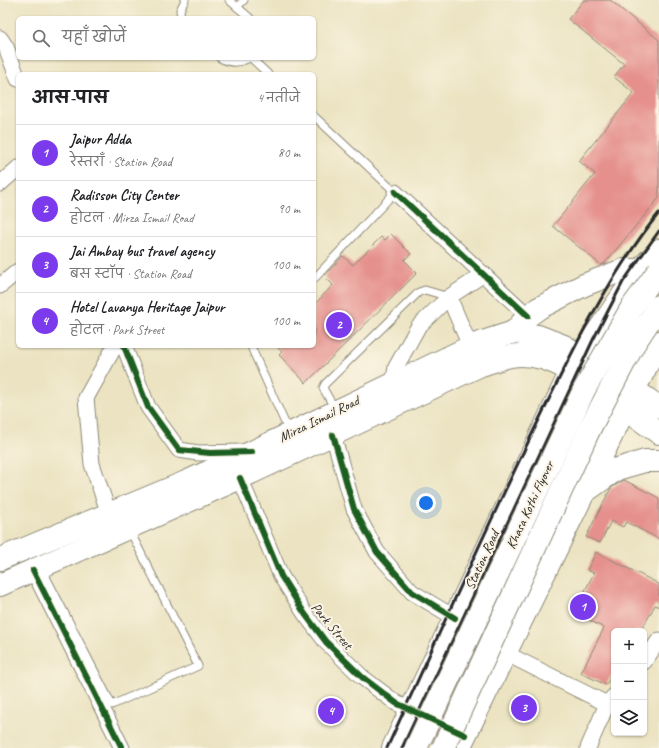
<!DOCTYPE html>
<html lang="hi">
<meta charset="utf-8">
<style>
body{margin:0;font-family:Caveat,"Playpen Sans Deva",sans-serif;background:#f6f6f6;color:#202124}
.controls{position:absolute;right:12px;bottom:12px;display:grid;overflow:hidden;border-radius:6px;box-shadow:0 1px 3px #0004}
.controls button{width:36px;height:36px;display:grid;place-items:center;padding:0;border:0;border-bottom:1px solid #e0e0e0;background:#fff;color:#202124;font:20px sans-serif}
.you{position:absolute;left:426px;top:503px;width:14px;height:14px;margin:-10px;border:3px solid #fff;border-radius:50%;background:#1a73e8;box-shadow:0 0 0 6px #1a73e833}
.badge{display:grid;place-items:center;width:26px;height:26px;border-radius:50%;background:#7c3aed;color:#fff;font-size:13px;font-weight:700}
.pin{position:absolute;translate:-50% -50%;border:2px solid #fff;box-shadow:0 1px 4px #0006}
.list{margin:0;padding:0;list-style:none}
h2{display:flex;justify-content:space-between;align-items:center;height:52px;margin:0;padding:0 16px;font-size:17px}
h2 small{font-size:13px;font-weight:400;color:#757577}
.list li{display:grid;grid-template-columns:26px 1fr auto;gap:12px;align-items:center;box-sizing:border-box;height:56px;padding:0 16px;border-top:1px solid #e0e0e0}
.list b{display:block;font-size:15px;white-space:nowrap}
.list p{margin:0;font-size:13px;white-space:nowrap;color:#757577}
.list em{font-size:13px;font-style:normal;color:#757577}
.icon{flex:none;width:22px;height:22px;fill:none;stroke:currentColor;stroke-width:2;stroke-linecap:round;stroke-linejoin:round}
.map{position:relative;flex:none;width:659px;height:748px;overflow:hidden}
.search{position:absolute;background:#fff;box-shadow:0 1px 3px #0004;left:16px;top:16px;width:300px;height:44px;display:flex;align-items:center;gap:10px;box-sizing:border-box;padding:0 14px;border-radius:6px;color:#757577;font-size:15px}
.panel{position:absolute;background:#fff;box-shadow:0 1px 3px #0004;left:16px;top:72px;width:300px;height:276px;border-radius:6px}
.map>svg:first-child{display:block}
</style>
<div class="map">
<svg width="659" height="748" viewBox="0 0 659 748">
<rect width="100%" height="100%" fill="#fcf5e5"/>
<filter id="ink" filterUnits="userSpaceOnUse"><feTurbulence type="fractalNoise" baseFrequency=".025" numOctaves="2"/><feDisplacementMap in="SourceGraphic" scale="8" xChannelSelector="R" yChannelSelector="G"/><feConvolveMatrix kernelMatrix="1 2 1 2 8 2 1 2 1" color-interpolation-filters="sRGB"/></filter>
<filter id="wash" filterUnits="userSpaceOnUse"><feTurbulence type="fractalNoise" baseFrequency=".012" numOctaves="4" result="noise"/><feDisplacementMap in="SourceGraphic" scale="16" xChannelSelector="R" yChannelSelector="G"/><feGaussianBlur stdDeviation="0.9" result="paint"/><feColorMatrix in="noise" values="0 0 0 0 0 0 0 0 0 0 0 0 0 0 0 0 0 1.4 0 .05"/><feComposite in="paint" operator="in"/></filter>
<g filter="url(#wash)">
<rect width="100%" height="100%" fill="#ebe3c1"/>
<g id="blocks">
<!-- building -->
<g fill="#e5908d">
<path d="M 584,0 L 610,0 L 659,40 L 659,198 L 605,263 L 601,265 L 553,226 L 595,174 L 579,161 L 634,93 L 614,77 L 624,64 L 568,19 Z"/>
<path d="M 391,234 L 411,254 L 404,260 L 417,273 L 306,383 L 279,355 L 282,352 L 276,346 L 314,346 L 314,305 L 333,285 L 324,276 L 343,256 L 353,265 L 381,237 L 385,240 Z"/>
<path d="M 624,480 L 659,498 L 659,539 L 626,522 L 623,527 L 611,521 L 600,543 L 586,537 L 611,488 Z"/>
<path d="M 596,552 L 659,584 L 659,607 L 655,605 L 641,631 L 614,631 L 614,671 L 606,685 L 581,673 L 604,628 L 574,612 L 594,573 L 587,570 Z"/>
</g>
</g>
</g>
<g filter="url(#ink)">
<use href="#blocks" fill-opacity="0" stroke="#8b8776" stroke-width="1"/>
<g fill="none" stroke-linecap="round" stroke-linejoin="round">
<!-- service casing -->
<g stroke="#8b8776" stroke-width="9">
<g id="service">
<path d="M 229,0 L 250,18"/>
<path d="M 237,7 L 244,0"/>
<path d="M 181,18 L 180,10 L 185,0"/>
<path d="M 220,58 C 231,64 239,63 250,58"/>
<path d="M 251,58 L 268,74"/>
<path d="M 314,116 L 395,192 L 314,279"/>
<path d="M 253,346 L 252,349 L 289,432"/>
<path d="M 335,409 L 323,388 L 325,384 L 419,292 L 425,290 L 449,297"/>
<path d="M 42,569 L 112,705 L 198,666 L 130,531"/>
</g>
</g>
<!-- minor casing -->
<g stroke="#8b8776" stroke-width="17">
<g id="minor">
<path d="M 0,38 L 6,47 L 18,79"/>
<path d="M 0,184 L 18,168"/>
<path d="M 395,192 L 528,316"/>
<path d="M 0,286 L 18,271"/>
<path d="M 449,297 L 470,346"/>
<path d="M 124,346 L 148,407 L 179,450 L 198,453 L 243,452"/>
<path d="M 393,384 L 396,367 L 418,327 L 449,297 L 484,274"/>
<path d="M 333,435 L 354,509 L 377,552 L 412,592 L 455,618"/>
<path d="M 240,478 L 281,576 L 305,614 L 326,642 L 362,677 L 396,703 L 460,732"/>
<path d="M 109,514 L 92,464 L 86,398 L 115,346"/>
<path d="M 33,570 L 122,748"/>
<path d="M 505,653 L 607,704"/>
<path d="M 644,662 L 659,640"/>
<path d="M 588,748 L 607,704 L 614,696"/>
</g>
</g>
<!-- primary casing -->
<g stroke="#8b8776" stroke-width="24">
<g id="primary">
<path d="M 514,332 L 528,316 L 539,308 L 584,285 L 623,270 L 640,270"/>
<path d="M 581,356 L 640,270 L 659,250"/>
<path d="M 586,491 L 617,469 L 645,461 L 659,461"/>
<path d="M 0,559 L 186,482 L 252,452 L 474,345 L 514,332 L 538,336 L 564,346 L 634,390 L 659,407"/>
<path d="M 0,585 L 240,478 L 481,365 C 491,362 501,358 511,356 C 533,352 553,361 571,371 L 659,433"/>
<path d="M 393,748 L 571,371"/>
<path d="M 459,748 L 634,390 L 659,342"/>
</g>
</g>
<!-- service -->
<use href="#service" stroke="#fff" stroke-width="7"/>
<!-- minor -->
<use href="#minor" stroke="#fff" stroke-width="15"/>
<!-- primary -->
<use href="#primary" stroke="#fff" stroke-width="22"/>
<!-- rail -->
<g stroke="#2b2b2b" stroke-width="3">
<path d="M 387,748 C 435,643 482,537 533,432 C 570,356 606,279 659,213"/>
<path d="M 402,748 L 593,340 L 623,282 L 659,231"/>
</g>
<!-- primary-bridge casing -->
<g stroke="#8b8776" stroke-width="24" stroke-linecap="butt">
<g id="primary-bridge">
<path d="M 416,748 L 584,390 L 632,307 L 659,270"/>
<path d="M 443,748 L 590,428 L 634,344 L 659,306"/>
</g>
</g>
<!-- primary-bridge -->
<use href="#primary-bridge" stroke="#fff" stroke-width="22"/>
<!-- cycleway casing -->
<g stroke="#fcf5e5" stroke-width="8">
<g id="cycleway">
<path d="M 395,192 L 528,316"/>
<path d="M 124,346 L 148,407 L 179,450 L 210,453 L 252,452"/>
<path d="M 333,435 L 354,509 L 377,552 L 412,592 L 455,618"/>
<path d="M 240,478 L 281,576 L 305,614 L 326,642 L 362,677 L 396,703 L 465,735"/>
<path d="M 33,570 L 122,748"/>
</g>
</g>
<!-- cycleway -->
<use href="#cycleway" stroke="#1b5e20" stroke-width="6"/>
</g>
</g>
<g text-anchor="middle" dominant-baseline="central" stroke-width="4" stroke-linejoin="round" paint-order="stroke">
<!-- street labels -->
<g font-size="14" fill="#2b2b2b" stroke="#fcf5e5">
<text transform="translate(319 419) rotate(-26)">Mirza Ismail Road</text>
<text transform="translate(530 505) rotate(-65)">Khasa Kothi Flyover</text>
<text transform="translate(482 560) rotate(-65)">Station Road</text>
<text transform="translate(332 626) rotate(50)">Park Street</text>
</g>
</g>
</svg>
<div class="controls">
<button>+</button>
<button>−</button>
<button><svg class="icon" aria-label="layers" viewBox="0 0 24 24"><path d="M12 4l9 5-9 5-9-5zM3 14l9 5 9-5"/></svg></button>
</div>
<div class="you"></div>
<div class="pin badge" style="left:583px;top:607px">1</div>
<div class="pin badge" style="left:339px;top:325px">2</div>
<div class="pin badge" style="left:524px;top:708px">3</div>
<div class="pin badge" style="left:331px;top:711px">4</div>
<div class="search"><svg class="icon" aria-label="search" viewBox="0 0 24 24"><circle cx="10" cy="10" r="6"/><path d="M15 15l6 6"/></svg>यहाँ खोजें</div>
<section class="panel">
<h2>आस-पास<small>4 नतीजे</small></h2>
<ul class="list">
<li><span class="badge">1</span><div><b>Jaipur Adda</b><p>रेस्तराँ · Station Road</p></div><em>80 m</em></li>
<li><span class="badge">2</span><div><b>Radisson City Center</b><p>होटल · Mirza Ismail Road</p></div><em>90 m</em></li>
<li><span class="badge">3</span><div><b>Jai Ambay bus travel agency</b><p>बस स्टॉप · Station Road</p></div><em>100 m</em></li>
<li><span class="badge">4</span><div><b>Hotel Lavanya Heritage Jaipur</b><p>होटल · Park Street</p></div><em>100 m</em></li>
</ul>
</section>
</div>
